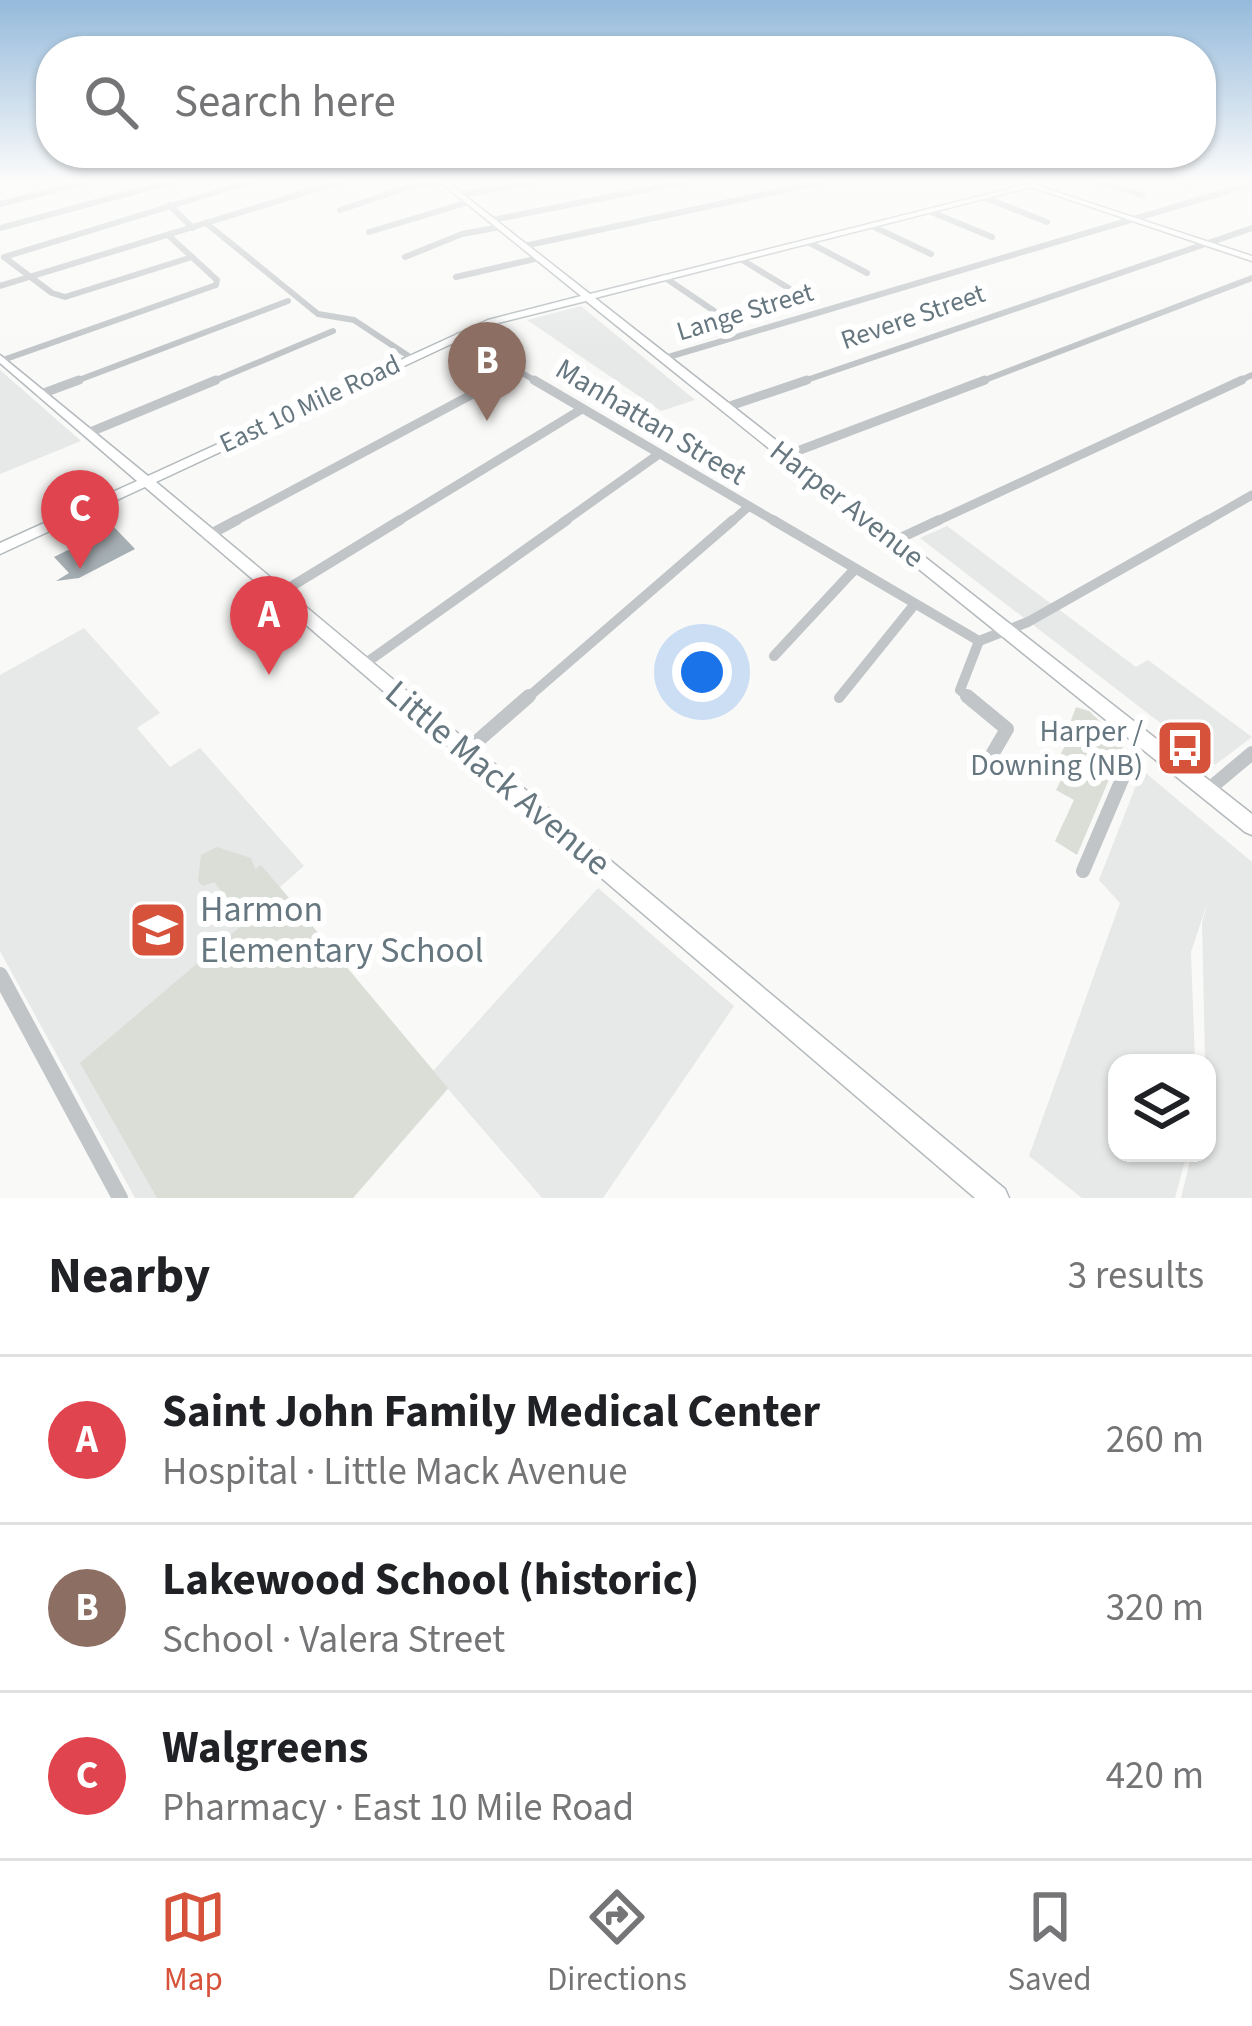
<!DOCTYPE html>
<meta charset="utf-8">
<style>
body{margin:0;font-family:"Source Sans 3",sans-serif;background:#f2f2f2;color:#202124}
.controls{position:absolute;right:36px;bottom:36px;display:grid;overflow:hidden;border-radius:24px;box-shadow:0 3px 9px #0004}
.controls button{width:108px;height:108px;display:grid;place-items:center;padding:0;border:0;border-bottom:3px solid #e0e0e0;background:#fff;color:#202124;font:60px sans-serif}
.you{position:absolute;left:702px;top:672px;width:42px;height:42px;margin:-30px;border:9px solid #fff;border-radius:50%;background:#1a73e8;box-shadow:0 0 0 18px #1a73e833}
.badge{display:grid;place-items:center;width:78px;height:78px;border-radius:50%;background:#d6523a;color:#fff;font-size:39px;font-weight:700}
.pin{position:absolute;translate:-50% -99px;filter:drop-shadow(0 3px 6px #0008)}
.pin::after{content:'';position:absolute;top:63px;width:42px;height:36px;background:inherit;clip-path:polygon(0 0,100% 0,50% 100%)}
.list{margin:0;padding:0;list-style:none}
h2{display:flex;justify-content:space-between;align-items:center;height:156px;margin:0;padding:0 48px;font-size:51px}
h2 small{font-size:39px;font-weight:400;color:#757577}
.list li{display:grid;grid-template-columns:78px 1fr auto;gap:36px;align-items:center;box-sizing:border-box;height:168px;padding:0 48px;border-top:3px solid #e0e0e0}
.list b{display:block;font-size:45px;white-space:nowrap}
.list p{margin:0;font-size:39px;white-space:nowrap;color:#757577}
.list em{font-size:39px;font-style:normal;color:#757577}
.icon{flex:none;width:66px;height:66px;fill:none;stroke:currentColor;stroke-width:2;stroke-linecap:round;stroke-linejoin:round}
.map{position:relative;flex:none;width:1252px;height:1198px;overflow:hidden}
.search{position:absolute;background:#fff;box-shadow:0 3px 9px #0004;left:36px;right:36px;top:36px;height:132px;display:flex;align-items:center;gap:30px;box-sizing:border-box;padding:0 42px;border-radius:48px;color:#757577;font-size:45px}
.sheet{height:660px;background:#fff}
nav{display:flex;justify-content:space-around;align-items:center;box-sizing:border-box;height:168px;border-top:3px solid #e0e0e0;background:#fff;font-size:33px;color:#757577}
nav a{display:grid;justify-items:center;gap:6px}
nav .on{color:#d6523a}
.map>svg:first-child{display:block}
</style>
<div class="map">
<svg width="1252" height="1198" viewBox="0 0 1252 1198">
<rect width="100%" height="100%" fill="#f9f9f7"/>
<!-- built -->
<g fill="#e7e9e8">
<path d="M 581,306 L 695,400 L 661,411 L 527,320 Z"/>
<path d="M 0,370 L 81,441 L 0,474 Z"/>
<path d="M 947,526 L 1136,667 L 1148,660 L 1252,737 L 1215,765 L 920,538 Z"/>
<path d="M 84,628 L 160,713 L 137,728 L 170,767 L 200,748 L 304,866 L 280,887 L 433,1071 L 598,888 L 734,1006 L 603,1198 L 542,1198 L 448,1089 L 353,1198 L 135,1198 L 0,951 L 0,675 Z"/>
<path d="M 1142,770 L 1252,862 L 1252,1198 L 1181,1198 L 1192,1153 L 1207,1153 L 1202,923 L 1208,901 L 1191,952 L 1195,1063 L 1117,1063 L 1117,1153 L 1187,1153 L 1175,1198 L 1082,1198 L 1029,1156 L 1120,903 L 1099,880 Z"/>
</g>
<!-- green -->
<g fill="#daded7">
<path d="M 1076,707 L 1089,711 L 1124,744 L 1077,855 L 1055,841 L 1074,800 L 1056,790 L 1062,778 L 1052,770 L 1066,744 L 1056,736 L 1066,734 Z"/>
<path d="M 217,847 L 251,858 L 255,869 L 261,865 L 448,1088 L 353,1198 L 157,1198 L 80,1063 L 247,921 L 214,882 L 203,886 L 198,881 L 201,855 Z"/>
</g>
<!-- building -->
<path fill="#a6afb4" d="M 114,527 L 135,549 L 79,578 L 56,581 L 69,573 L 54,557 Z"/>
<g fill="none" stroke-linecap="round" stroke-linejoin="round">
<!-- secondary casing -->
<g stroke="#b3b9bd" stroke-width="3">
<path id="secondary" d="M 439,181 L 446,181 L 590,294 L 1040,181 L 1051,181 L 1038,186 L 1252,256 L 1252,261 L 1031,187 L 595,298 L 1252,814 L 1252,835 L 1245,832 L 586,301 L 494,324 L 156,482 L 1005,1189 L 1009,1198 L 975,1198 L 145,487 L 0,554 L 0,543 L 137,481 L 0,363 L 0,355 L 148,476 L 488,320 L 581,296 Z"/>
</g>
<!-- street-far4 -->
<g stroke="#c1c5c8" stroke-width="6">
<path d="M 1098,181 L 1142,195"/>
<path d="M 1179,181 L 1186,183"/>
<path d="M 0,182 L 5,181"/>
<path d="M 461,195 L 538,181"/>
<path d="M 983,197 L 1047,222"/>
<path d="M 0,204 L 91,181"/>
<path d="M 169,205 L 193,228"/>
<path d="M 340,210 L 409,187 L 443,182"/>
<path d="M 929,211 L 992,237"/>
<path d="M 492,220 L 689,181"/>
<path d="M 206,223 L 318,314 L 354,320 L 410,357"/>
<path d="M 870,225 L 931,254"/>
<path d="M 0,228 L 174,181"/>
<path d="M 369,232 L 469,202"/>
<path d="M 808,242 L 867,273"/>
<path d="M 524,246 L 826,181"/>
<path d="M 192,257 L 65,297 L 52,293 L 4,257 L 252,181"/>
<path d="M 405,257 L 462,234 L 500,227"/>
<path d="M 739,258 L 795,292"/>
<path d="M 456,277 L 539,258"/>
<path d="M 664,277 L 717,313"/>
<path d="M 0,286 L 343,181"/>
<path d="M 458,335 L 539,383"/>
<path d="M 665,358 L 1252,184"/>
<path d="M 3,360 L 216,285 L 217,280 L 168,235"/>
<path d="M 71,383 L 288,301"/>
<path d="M 209,383 L 333,331"/>
<path d="M 493,383 L 517,370"/>
<path d="M 798,383 L 1252,228"/>
<path d="M 977,383 L 1252,278"/>
<path d="M 1235,383 L 1252,375"/>
</g>
<!-- street-far3 -->
<g stroke="#c1c5c8" stroke-width="9">
<path d="M 534,380 L 778,523"/>
<path d="M 41,394 L 79,380"/>
<path d="M 727,407 L 807,380"/>
<path d="M 88,433 L 216,380"/>
<path d="M 787,455 L 985,380"/>
<path d="M 231,523 L 499,380"/>
<path d="M 395,523 L 582,409"/>
<path d="M 562,523 L 659,454"/>
<path d="M 730,523 L 748,507"/>
<path d="M 933,523 L 1242,380"/>
<path d="M 1203,523 L 1252,495"/>
</g>
<!-- street-far2 -->
<g stroke="#c1c5c8" stroke-width="10">
<path d="M 773,520 L 979,641 L 1028,622 L 1208,520"/>
<path d="M 207,536 L 237,520"/>
<path d="M 894,541 L 939,520"/>
<path d="M 279,594 L 400,520"/>
<path d="M 774,656 L 854,570"/>
<path d="M 363,665 L 567,520"/>
<path d="M 839,698 L 914,605"/>
<path d="M 526,699 L 733,520"/>
<path d="M 971,699 L 960,690 L 979,641"/>
</g>
<!-- street-far1 -->
<g stroke="#c1c5c8" stroke-width="14">
<path d="M 967,696 L 1007,729 L 983,770"/>
<path d="M 466,751 L 529,696"/>
<path d="M 1208,790 L 1252,753"/>
<path d="M 1083,871 L 1140,737"/>
</g>
<!-- street -->
<path stroke="#c1c5c8" stroke-width="16" d="M 0,975 L 120,1198"/>
<!-- secondary -->
<use href="#secondary" fill="#fff" fill-rule="evenodd"/>
</g>
<!-- sky -->
<linearGradient id="sky" x2="0" y2="1"><stop stop-color="#95badb"/><stop offset="0.52" stop-color="#fcfcfb"/><stop offset="1" stop-color="#fcfcfb" stop-opacity="0"/></linearGradient>
<rect width="1252" height="349" fill="url(#sky)"/>
<!-- icons -->
<defs>
<g id="bus-square" transform="scale(3)"><rect x="-9" y="-9" width="18" height="18" rx="4" fill="#d6523a" stroke="#fff"/><path d="M-5-6H5V4H4V6H2V4H-2V6H-4V4H-5ZM-3.5-4V0h7V-4ZM-3.5 1.2v1.5H-2V1.2ZM2 1.2v1.5H3.5V1.2Z" fill="#fff"/></g>
<g id="school-square" transform="scale(3)"><rect x="-9" y="-9" width="18" height="18" rx="4" fill="#d6523a" stroke="#fff"/><path d="M0-5L7-2L0 1L-7-2ZM-4 1L0 2.5L4 1V4Q0 6-4 4Z" fill="#fff"/></g>
</defs>
<g fill-rule="evenodd">
<use href="#bus-square" x="1185" y="748"/>
<use href="#school-square" x="158" y="930"/>
</g>
<g text-anchor="middle" dominant-baseline="central" stroke-width="12" stroke-linejoin="round" paint-order="stroke">
<!-- far-street labels -->
<g font-size="27" fill="#667780" stroke="#fff">
<text transform="translate(745 312) rotate(-17)">Lange Street</text>
<text transform="translate(913 317) rotate(-19)">Revere Street</text>
<text transform="translate(310 404) rotate(-25)">East 10 Mile Road</text>
</g>
<!-- street labels -->
<g font-size="30" fill="#667780" stroke="#fff">
<text transform="translate(651 422) rotate(31)">Manhattan Street</text>
<text transform="translate(847 504) rotate(38)">Harper Avenue</text>
</g>
<!-- poi labels -->
<g font-size="30" fill="#667780" stroke="#fff" text-anchor="end">
<text x="1143" y="731">Harper /<tspan x="1143" dy="34">Downing (NB)</tspan></text>
</g>
<!-- near-street labels -->
<g font-size="36" fill="#667780" stroke="#fff">
<text transform="translate(498 778) rotate(40)">Little Mack Avenue</text>
</g>
<!-- near-poi labels -->
<g font-size="36" fill="#667780" stroke="#fff" text-anchor="start">
<text x="200" y="909">Harmon<tspan x="200" dy="41">Elementary School</tspan></text>
</g>
</g>
</svg>
<div class="controls">
<button><svg class="icon" aria-label="layers" viewBox="0 0 24 24"><path d="M12 4l9 5-9 5-9-5zM3 14l9 5 9-5"/></svg></button>
</div>
<div class="you"></div>
<div class="pin badge" style="left:269px;top:675px;background:#e0444e">A</div>
<div class="pin badge" style="left:487px;top:421px;background:#8d6e63">B</div>
<div class="pin badge" style="left:80px;top:569px;background:#e0444e">C</div>
<div class="search"><svg class="icon" aria-label="search" viewBox="0 0 24 24"><circle cx="10" cy="10" r="6"/><path d="M15 15l6 6"/></svg>Search here</div>
</div>
<section class="sheet">
<h2>Nearby<small>3 results</small></h2>
<ul class="list">
<li><span class="badge" style="background:#e0444e">A</span><div><b>Saint John Family Medical Center</b><p>Hospital · Little Mack Avenue</p></div><em>260 m</em></li>
<li><span class="badge" style="background:#8d6e63">B</span><div><b>Lakewood School (historic)</b><p>School · Valera Street</p></div><em>320 m</em></li>
<li><span class="badge" style="background:#e0444e">C</span><div><b>Walgreens</b><p>Pharmacy · East 10 Mile Road</p></div><em>420 m</em></li>
</ul>
</section>
<nav>
<a class="on"><svg class="icon" aria-label="map" viewBox="0 0 24 24"><path d="M3 6l6-2 6 2 6-2v14l-6 2-6-2-6 2zM9 4v14M15 6v14"/></svg>Map</a>
<a><svg class="icon" aria-label="directions" viewBox="0 0 24 24"><path d="M12 3l9 9-9 9-9-9zM9 14v-3h6M13 9l2 2-2 2"/></svg>Directions</a>
<a><svg class="icon" aria-label="saved" viewBox="0 0 24 24"><path d="M7 4h10v16l-5-4-5 4z"/></svg>Saved</a>
</nav>
